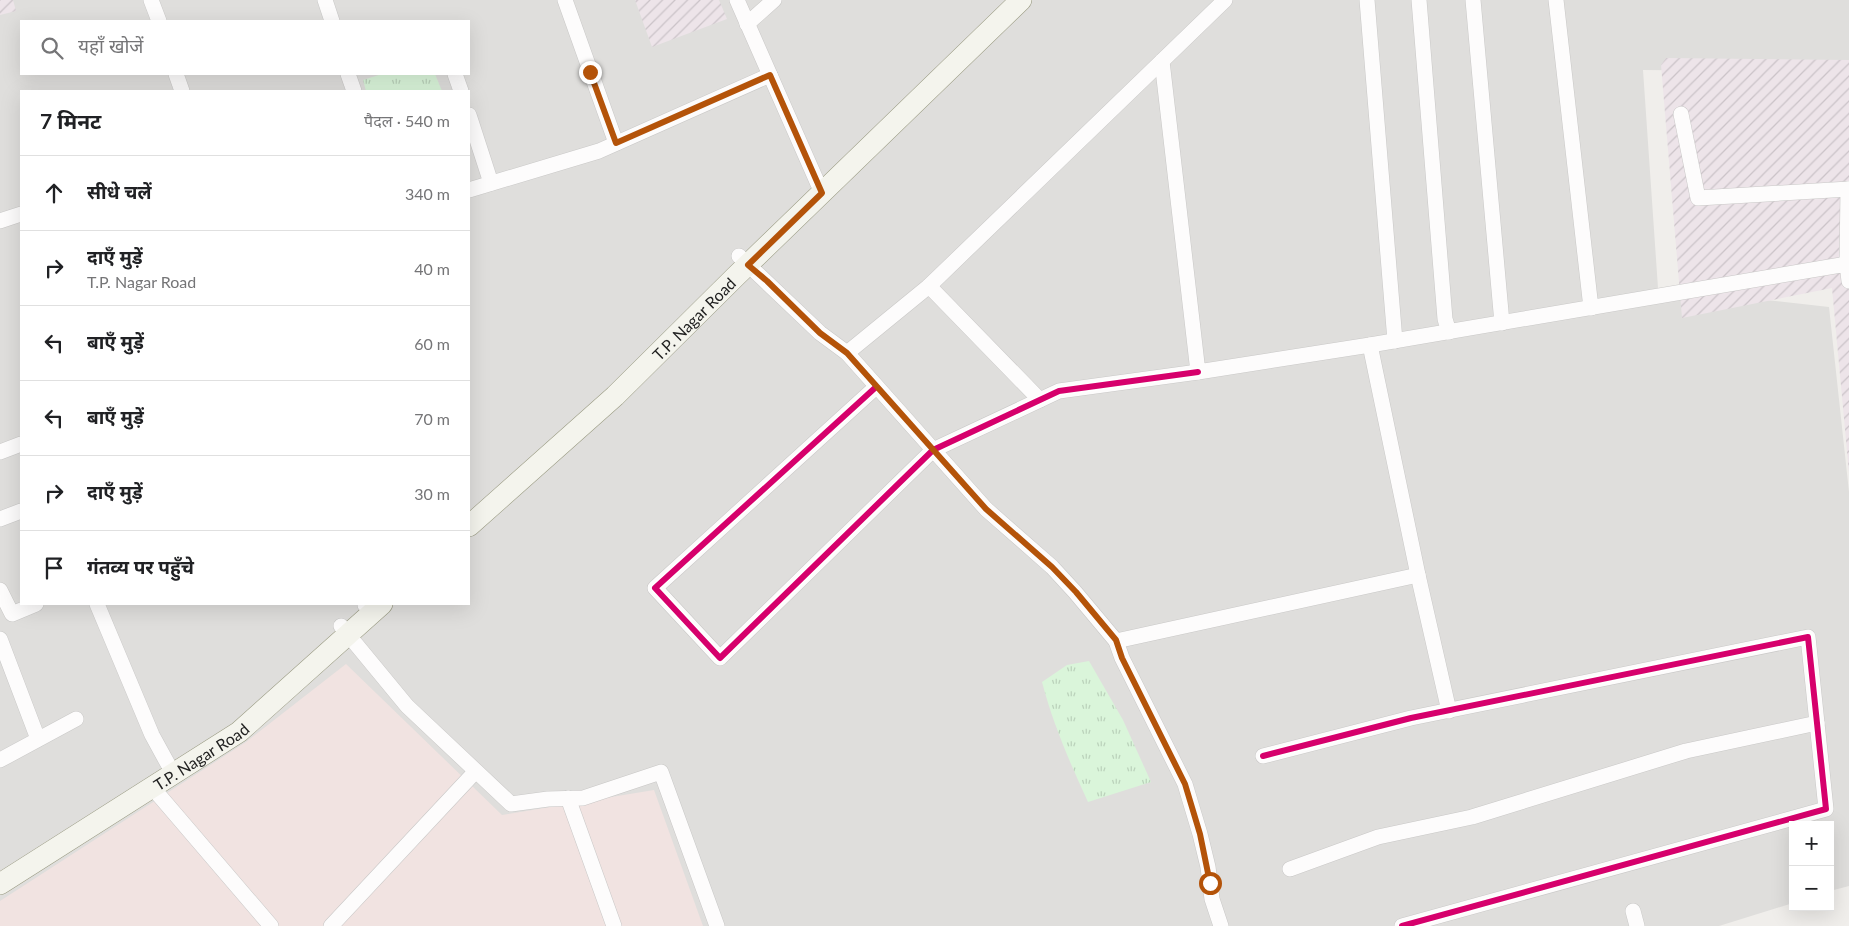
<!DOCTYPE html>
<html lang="hi">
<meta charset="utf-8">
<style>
body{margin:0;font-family:Lato,"Noto Sans Devanagari",sans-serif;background:#f6f6f6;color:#202124}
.controls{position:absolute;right:15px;bottom:15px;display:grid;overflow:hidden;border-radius:0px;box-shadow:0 5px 20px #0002}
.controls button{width:45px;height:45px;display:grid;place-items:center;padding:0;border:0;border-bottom:1px solid #e0e0e0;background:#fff;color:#202124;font:25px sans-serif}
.stop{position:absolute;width:15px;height:15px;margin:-11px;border:4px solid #b45309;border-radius:50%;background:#fff}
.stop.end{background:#b45309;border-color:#fff;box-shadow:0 1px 5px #0008}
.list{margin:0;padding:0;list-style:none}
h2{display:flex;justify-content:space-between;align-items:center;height:65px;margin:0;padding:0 20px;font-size:21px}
h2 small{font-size:16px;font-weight:400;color:#757577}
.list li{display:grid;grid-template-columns:32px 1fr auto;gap:15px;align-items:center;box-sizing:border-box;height:75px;padding:0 20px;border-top:1px solid #e0e0e0}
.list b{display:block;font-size:19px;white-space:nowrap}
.list p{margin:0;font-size:16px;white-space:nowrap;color:#757577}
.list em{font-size:16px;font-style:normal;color:#757577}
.icon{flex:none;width:28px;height:28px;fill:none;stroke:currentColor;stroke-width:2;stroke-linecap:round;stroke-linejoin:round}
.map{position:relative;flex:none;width:1849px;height:926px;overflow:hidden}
.search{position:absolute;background:#fff;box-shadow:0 5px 20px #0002;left:20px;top:20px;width:450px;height:55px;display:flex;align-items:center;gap:12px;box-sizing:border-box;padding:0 18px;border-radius:0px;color:#757577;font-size:19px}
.panel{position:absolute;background:#fff;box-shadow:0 5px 20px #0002;left:20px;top:90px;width:450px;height:515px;border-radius:0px}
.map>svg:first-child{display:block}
</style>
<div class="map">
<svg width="1849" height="926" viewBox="0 0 1849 926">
<defs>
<pattern id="industrial-furrows" width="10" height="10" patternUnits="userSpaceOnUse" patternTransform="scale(1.25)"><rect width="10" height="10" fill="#ede4e9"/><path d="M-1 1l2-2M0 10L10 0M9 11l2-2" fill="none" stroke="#cbc3c8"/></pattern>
<pattern id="park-tufts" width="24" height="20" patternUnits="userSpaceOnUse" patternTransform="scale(1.25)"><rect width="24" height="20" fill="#daf5da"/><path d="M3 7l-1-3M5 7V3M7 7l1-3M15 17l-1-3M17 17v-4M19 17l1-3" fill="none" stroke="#bbd2bb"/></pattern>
</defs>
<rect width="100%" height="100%" fill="#f0eeeb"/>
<!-- residential -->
<path fill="#dfdedc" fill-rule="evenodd" d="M 0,0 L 1849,0 L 1849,72 L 1643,70 L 1658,288 L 1829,307 L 1849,492 L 1849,886 L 1830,891 L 1830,825 L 1793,825 L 1793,903 L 1719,926 L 0,926 ZM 21,21 L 469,21 L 469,74 L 21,74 ZM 21,91 L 469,91 L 469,604 L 21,604 Z"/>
<!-- commercial -->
<path fill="#f1e3e1" d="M 346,664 L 502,815 L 654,790 L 703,926 L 0,926 L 0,901 L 246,742 Z"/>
<!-- industrial -->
<g fill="url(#industrial-furrows)">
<path d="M 0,0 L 13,0 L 16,11 L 0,15 Z"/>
<path d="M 635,0 L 719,0 L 727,19 L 652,47 Z"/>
<path d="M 1666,58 L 1849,60 L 1849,473 L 1832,288 L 1682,318 L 1661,65 Z"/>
</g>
<!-- park -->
<g fill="url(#park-tufts)">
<path d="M 382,74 L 435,74 L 442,91 L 366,91 L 363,80 Z"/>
<path d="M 1089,661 L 1123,720 L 1151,782 L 1088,802 C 1070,763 1053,724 1042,682 L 1067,665 Z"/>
</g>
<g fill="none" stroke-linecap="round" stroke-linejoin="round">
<!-- minor casing -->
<g stroke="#c9c8c7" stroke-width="16">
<g id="minor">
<path d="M 151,0 L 159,21"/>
<path d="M 325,0 L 332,21"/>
<path d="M 565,0 L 616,143"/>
<path d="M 737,0 L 822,193"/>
<path d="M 1225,0 L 1162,61 L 1198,372 L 1370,345"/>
<path d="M 1367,0 L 1395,341"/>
<path d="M 1419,0 L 1445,319 L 1449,332"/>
<path d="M 1473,0 L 1502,323"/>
<path d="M 1556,0 L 1591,308"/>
<path d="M 747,24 L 774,0"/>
<path d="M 176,74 L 182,91"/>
<path d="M 348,74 L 354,91"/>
<path d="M 455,74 L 461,91"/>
<path d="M 1681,114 L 1698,198 L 1849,189"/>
<path d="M 469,115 L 491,183"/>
<path d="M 469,190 L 599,151 L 770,75"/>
<path d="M 0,221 L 21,214"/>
<path d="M 739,256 L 820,333 L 847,353 L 986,509 L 1052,567 L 1075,592 L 1116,641 L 1122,658 L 1185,784 L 1200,834 L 1208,867 L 1212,899 L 1221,926"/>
<path d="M 1847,264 L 1848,189"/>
<path d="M 929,286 L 1162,61"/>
<path d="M 847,353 L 929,286 L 1040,400"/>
<path d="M 876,387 L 655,588 L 720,658 L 933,450 L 1059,391 L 1198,372"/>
<path d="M 0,452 L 21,444"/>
<path d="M 0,519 L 21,511"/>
<path d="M 0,590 L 12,614 L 36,604"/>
<path d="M 97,604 L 152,735 L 169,766"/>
<path d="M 365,604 L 365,605"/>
<path d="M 341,626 L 407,706 L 511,804 L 548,799 L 583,798 L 661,772 L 717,926"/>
<path d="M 0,639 L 38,739"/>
<path d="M 1116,641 L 1418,575"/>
<path d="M 1449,711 L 1418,575 L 1370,345 L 1847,264 L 1849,281"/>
<path d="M 1263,756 L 1411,718 L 1808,637 L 1826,809 L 1402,926"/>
<path d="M 0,760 L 76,719"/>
<path d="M 152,787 L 271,926"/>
<path d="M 568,798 L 614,926"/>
<path d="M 1290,869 L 1378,837 L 1472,817 L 1686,751 L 1817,723"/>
<path d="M 1633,911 L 1637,926"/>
<path d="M 331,926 L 475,772"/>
</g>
</g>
<!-- secondary casing -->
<g stroke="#999a82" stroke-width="22">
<g id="secondary">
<path id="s1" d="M 469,526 L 615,396 L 735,277 L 1021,0"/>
<path id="s2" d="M 0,884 L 239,732 L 382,604"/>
</g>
</g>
<!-- minor -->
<use href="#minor" stroke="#fdfcfc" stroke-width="15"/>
<!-- secondary -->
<use href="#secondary" stroke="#f4f4ed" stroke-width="21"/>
<!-- cycleway casing -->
<g stroke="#fff" stroke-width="9">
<g id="cycleway">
<path d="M 876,387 L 655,588 L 720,658 L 933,450 L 1059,391 L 1198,372"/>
<path d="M 1263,756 L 1411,718 L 1808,637 L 1826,809 L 1402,926"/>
</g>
</g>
<!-- cycleway -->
<use href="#cycleway" stroke="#d6006c" stroke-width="6"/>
</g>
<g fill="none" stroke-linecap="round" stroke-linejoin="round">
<!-- route -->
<path stroke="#b45309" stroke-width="6" d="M 590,72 L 616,143 L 770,75 L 822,193 L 748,265 L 767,281 L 820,333 L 847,353 L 986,509 L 1052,567 L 1076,592 L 1116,640 L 1122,658 L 1185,784 L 1200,834 L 1210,883"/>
</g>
<g text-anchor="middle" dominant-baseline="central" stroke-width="4" stroke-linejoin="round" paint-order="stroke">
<!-- street labels -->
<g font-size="16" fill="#222" stroke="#fff">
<text stroke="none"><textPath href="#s1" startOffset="306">T.P. Nagar Road</textPath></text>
<text stroke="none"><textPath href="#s2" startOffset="238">T.P. Nagar Road</textPath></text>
</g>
</g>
</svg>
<div class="controls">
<button>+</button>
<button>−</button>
</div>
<div class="stop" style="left:1210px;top:883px"></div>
<div class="stop end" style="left:590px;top:72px"></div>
<div class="search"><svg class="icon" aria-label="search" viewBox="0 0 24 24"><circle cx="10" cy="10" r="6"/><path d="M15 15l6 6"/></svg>यहाँ खोजें</div>
<section class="panel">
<h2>7 मिनट<small>पैदल · 540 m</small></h2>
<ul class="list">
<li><svg class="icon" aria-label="ahead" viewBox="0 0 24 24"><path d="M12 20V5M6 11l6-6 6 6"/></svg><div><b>सीधे चलें</b></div><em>340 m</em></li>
<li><svg class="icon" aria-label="right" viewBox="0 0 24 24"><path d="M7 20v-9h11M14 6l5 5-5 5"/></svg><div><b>दाएँ मुड़ें</b><p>T.P. Nagar Road</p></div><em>40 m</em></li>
<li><svg class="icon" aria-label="left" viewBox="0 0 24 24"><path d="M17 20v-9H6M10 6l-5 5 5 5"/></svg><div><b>बाएँ मुड़ें</b></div><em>60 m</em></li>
<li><svg class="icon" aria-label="left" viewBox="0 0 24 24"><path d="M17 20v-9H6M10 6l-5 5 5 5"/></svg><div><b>बाएँ मुड़ें</b></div><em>70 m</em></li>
<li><svg class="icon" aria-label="right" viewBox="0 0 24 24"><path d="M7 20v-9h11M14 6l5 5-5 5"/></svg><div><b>दाएँ मुड़ें</b></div><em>30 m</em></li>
<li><svg class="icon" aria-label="arrive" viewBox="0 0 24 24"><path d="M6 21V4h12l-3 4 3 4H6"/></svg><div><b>गंतव्य पर पहुँचे</b></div></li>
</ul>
</section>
</div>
